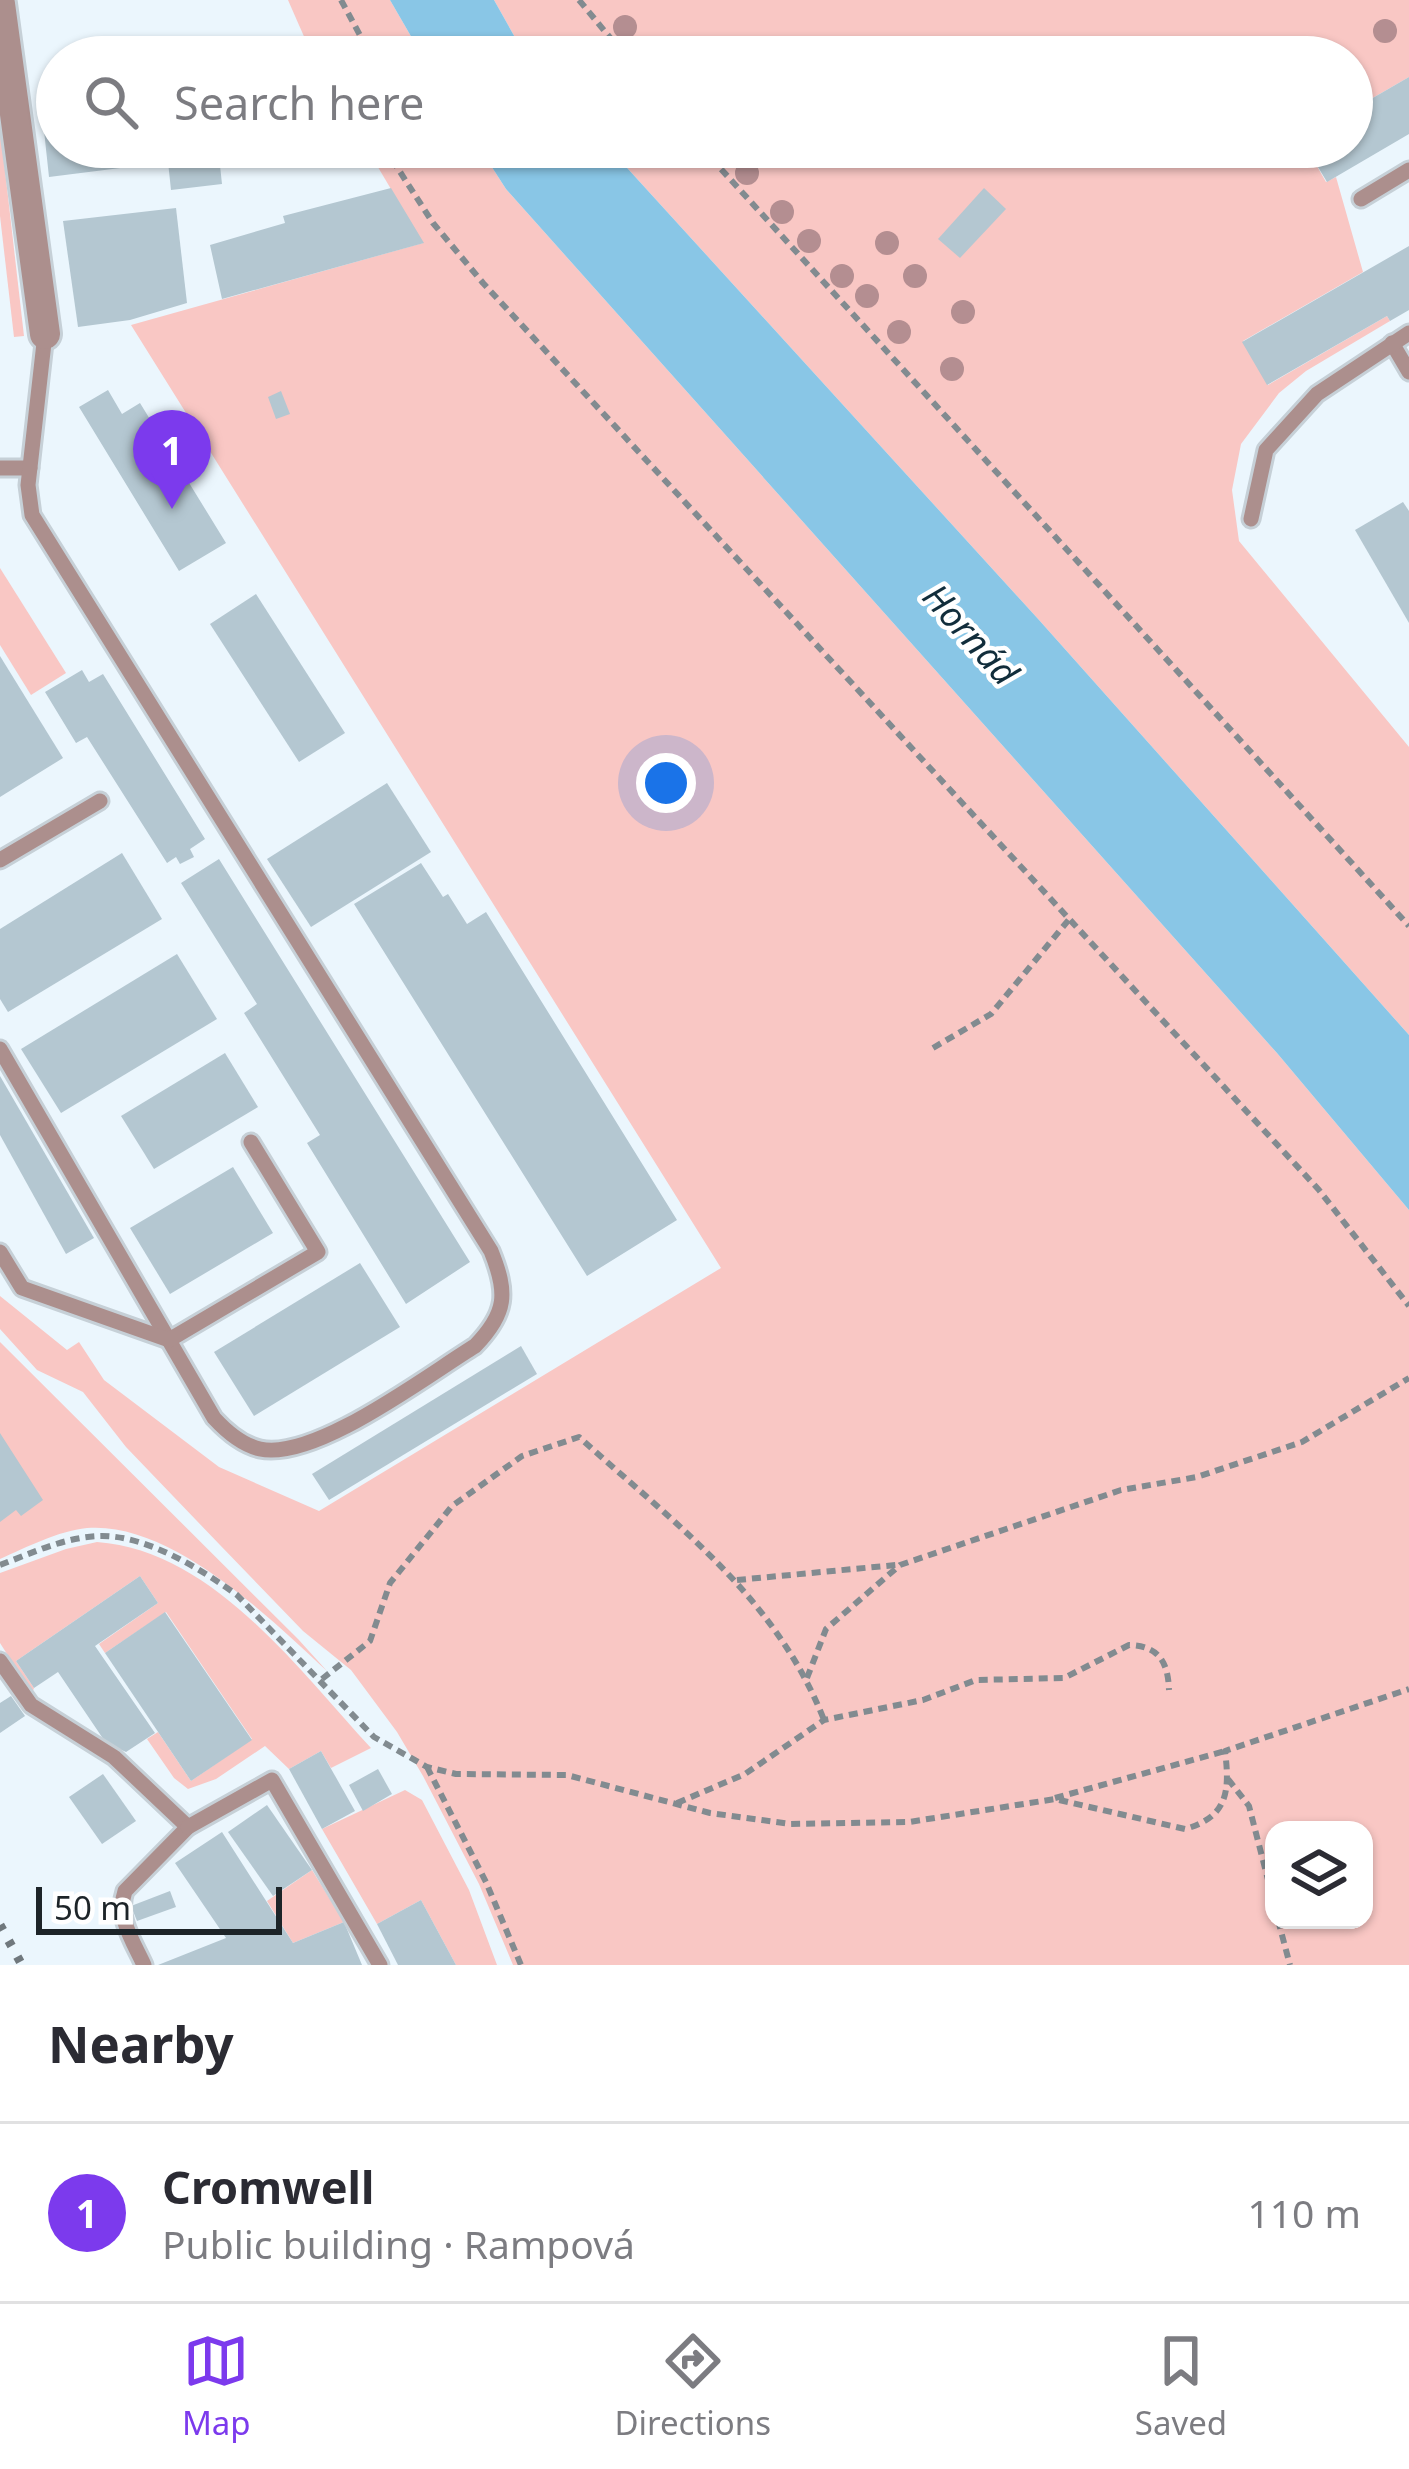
<!DOCTYPE html>
<meta charset="utf-8">
<style>
body{margin:0;font-family:"Noto Sans",sans-serif;background:#f7f7f7;color:#2b2b33}
.controls{position:absolute;right:36px;bottom:36px;display:grid;overflow:hidden;border-radius:24px;box-shadow:0 3px 9px #0004}
.controls button{width:108px;height:108px;display:grid;place-items:center;padding:0;border:0;border-bottom:3px solid #e1e1e2;background:#fff;color:#2b2b33;font:60px sans-serif}
.scale{position:absolute;left:36px;bottom:30px;width:246px;box-sizing:border-box;padding-left:12px;border:6px solid #1d2428;border-top:0;font-size:33px;line-height:42px;white-space:nowrap;color:#1d2428;-webkit-text-stroke:9px #fff;paint-order:stroke}
.you{position:absolute;left:666px;top:783px;width:42px;height:42px;margin:-30px;border:9px solid #fff;border-radius:50%;background:#1a73e8;box-shadow:0 0 0 18px #1a73e833}
.badge{display:grid;place-items:center;width:78px;height:78px;border-radius:50%;background:#7c3aed;color:#fff;font-size:39px;font-weight:700}
.pin{position:absolute;translate:-50% -99px;filter:drop-shadow(0 3px 6px #0008)}
.pin::after{content:'';position:absolute;top:63px;width:42px;height:36px;background:inherit;clip-path:polygon(0 0,100% 0,50% 100%)}
.list{margin:0;padding:0;list-style:none}
h2{display:flex;justify-content:space-between;align-items:center;height:156px;margin:0;padding:0 48px;font-size:51px}
h2 small{font-size:39px;font-weight:400;color:#7c7c81}
.list li{display:grid;grid-template-columns:78px 1fr auto;gap:36px;align-items:center;box-sizing:border-box;height:180px;padding:0 48px;border-top:3px solid #e1e1e2}
.list b{display:block;font-size:45px;white-space:nowrap}
.list p{margin:0;font-size:39px;white-space:nowrap;color:#7c7c81}
.list em{font-size:39px;font-style:normal;color:#7c7c81}
.icon{flex:none;width:66px;height:66px;fill:none;stroke:currentColor;stroke-width:2;stroke-linecap:round;stroke-linejoin:round}
.map{position:relative;flex:none;width:1409px;height:1965px;overflow:hidden}
.search{position:absolute;background:#fff;box-shadow:0 3px 9px #0004;left:36px;right:36px;top:36px;height:132px;display:flex;align-items:center;gap:30px;box-sizing:border-box;padding:0 42px;border-radius:66px;color:#7c7c81;font-size:45px}
.sheet{height:336px;background:#fff}
nav{display:flex;justify-content:space-around;align-items:center;box-sizing:border-box;height:168px;border-top:3px solid #e1e1e2;background:#fff;font-size:33px;color:#7c7c81}
nav a{display:grid;justify-items:center;gap:6px}
nav .on{color:#7c3aed}
.map>svg:first-child{display:block}
</style>
<div class="map">
<svg width="1409" height="1965" viewBox="0 0 1409 1965">
<rect width="100%" height="100%" fill="#ebf6fd"/>
<!-- green -->
<g fill="#f9c7c4" fill-rule="evenodd">
<path d="M 288,0 L 390,0 L 423,57 L 313,57 Z"/>
<path d="M 494,0 L 1409,0 L 1409,77 L 1352,110 L 1352,57 L 526,57 Z"/>
<path d="M 0,127 L 24,336 L 14,337 L 0,216 Z"/>
<path d="M 366,147 L 479,147 L 506,189 L 1277,1053 L 1409,1210 L 1409,1965 L 513,1965 L 479,1884 L 423,1776 L 397,1732 L 351,1670 L 303,1631 L 220,1545 L 126,1447 L 83,1392 L 37,1370 L 0,1329 L 0,1296 L 67,1350 L 79,1342 L 104,1380 L 219,1467 L 319,1511 L 721,1268 L 131,325 L 423,243 ZM 1274,1830 L 1364,1830 L 1364,1920 L 1274,1920 Z"/>
<path d="M 608,147 L 1306,147 L 1326,182 L 1336,177 L 1363,272 L 1243,341 L 1268,385 L 1387,316 L 1390,321 L 1306,371 L 1279,393 L 1241,444 L 1232,490 L 1239,541 L 1409,747 L 1409,1035 L 1039,620 Z"/>
<path d="M 0,568 L 66,673 L 31,695 L 0,645 Z"/>
<path d="M 0,1342 L 298,1639 L 327,1671 C 270,1618 171,1521 87,1528 C 58,1531 27,1547 0,1559 Z"/>
<path d="M 97,1542 C 213,1550 299,1671 371,1748 L 331,1768 L 321,1751 L 289,1769 L 265,1746 L 216,1779 L 188,1789 L 174,1778 L 147,1739 L 158,1732 L 191,1781 L 252,1739 L 166,1612 L 105,1653 L 99,1644 L 158,1603 L 140,1576 L 16,1661 L 34,1688 L 32,1693 L 0,1643 L 0,1573 L 66,1549 Z"/>
<path d="M 405,1790 L 422,1800 L 469,1890 L 497,1965 L 456,1965 L 421,1900 L 377,1924 L 322,1829 Z"/>
<path d="M 312,1870 L 344,1922 L 293,1943 L 267,1901 Z"/>
</g>
<!-- water -->
<g fill="#89c6e6">
<path d="M 390,0 L 494,0 L 526,57 L 423,57 Z"/>
<path d="M 479,147 L 608,147 L 1039,620 L 1409,1035 L 1409,1210 L 1277,1053 L 506,189 Z"/>
</g>
<!-- building -->
<g fill="#b4c7d1">
<path d="M 265,36 L 268,57 L 116,57 L 116,54 Z"/>
<path d="M 1409,77 L 1409,134 L 1327,182 L 1306,147 L 1352,147 L 1352,110 Z"/>
<path d="M 57,110 L 57,147 L 218,147 L 222,184 L 171,190 L 168,162 L 49,177 L 42,112 Z"/>
<path d="M 391,188 L 424,243 L 222,299 L 210,245 L 285,223 L 283,216 Z"/>
<path d="M 984,188 L 1006,209 L 960,258 L 938,239 Z"/>
<path d="M 176,208 L 187,303 L 130,320 L 78,327 L 63,221 Z"/>
<path d="M 1409,246 L 1409,310 L 1390,321 L 1387,316 L 1267,385 L 1242,342 Z"/>
<path d="M 108,390 L 122,414 L 140,403 L 226,543 L 179,571 L 79,407 Z"/>
<path d="M 281,391 L 290,414 L 276,419 L 268,397 Z"/>
<path d="M 1403,502 L 1409,511 L 1409,623 L 1355,530 Z"/>
<path d="M 256,594 L 345,733 L 299,762 L 210,624 Z"/>
<path d="M 0,656 L 63,758 L 0,797 Z"/>
<path d="M 82,670 L 89,682 L 103,674 L 205,839 L 190,849 L 194,857 L 180,864 L 176,857 L 167,863 L 87,737 L 76,743 L 45,692 Z"/>
<path d="M 387,783 L 431,852 L 311,927 L 267,859 Z"/>
<path d="M 122,853 L 162,919 L 8,1012 L 0,999 L 0,929 Z"/>
<path d="M 219,859 L 470,1262 L 406,1304 L 307,1143 L 320,1135 L 244,1013 L 257,1004 L 181,883 Z"/>
<path d="M 421,863 L 443,897 L 448,894 L 467,924 L 486,912 L 677,1220 L 587,1276 L 354,904 Z"/>
<path d="M 177,954 L 217,1019 L 61,1113 L 21,1049 Z"/>
<path d="M 225,1053 L 258,1107 L 154,1169 L 121,1116 Z"/>
<path d="M 0,1076 L 94,1238 L 66,1254 L 0,1135 Z"/>
<path d="M 233,1167 L 273,1233 L 170,1294 L 130,1228 Z"/>
<path d="M 360,1263 L 400,1327 L 254,1416 L 214,1352 Z"/>
<path d="M 521,1346 L 537,1374 L 329,1500 L 312,1474 Z"/>
<path d="M 0,1433 L 43,1500 L 21,1516 L 16,1510 L 0,1522 Z"/>
<path d="M 140,1576 L 158,1603 L 95,1646 L 155,1733 L 126,1752 L 106,1743 L 58,1672 L 34,1688 L 16,1661 Z"/>
<path d="M 165,1612 L 252,1740 L 191,1781 L 105,1653 Z"/>
<path d="M 11,1696 L 25,1716 L 0,1733 L 0,1703 Z"/>
<path d="M 321,1751 L 355,1811 L 322,1829 L 289,1769 Z"/>
<path d="M 378,1769 L 392,1794 L 363,1811 L 349,1785 Z"/>
<path d="M 103,1774 L 136,1821 L 102,1844 L 69,1797 Z"/>
<path d="M 267,1805 L 312,1870 L 273,1896 L 228,1832 Z"/>
<path d="M 222,1832 L 293,1943 L 344,1922 L 362,1965 L 158,1965 L 226,1938 L 175,1863 Z"/>
<path d="M 170,1891 L 176,1907 L 137,1921 L 131,1906 Z"/>
<path d="M 421,1900 L 456,1965 L 398,1965 L 377,1924 Z"/>
</g>
<g fill="none" stroke-linecap="round" stroke-linejoin="round">
<!-- lane casing -->
<g stroke="#c6d0d7" stroke-width="21">
<g id="lane">
<path d="M 1361,199 L 1409,170"/>
<path d="M 1392,343 L 1409,372"/>
<path d="M 0,468 L 30,468"/>
<path d="M 1251,519 L 1266,450 L 1317,394 L 1409,333"/>
<path d="M 0,860 L 100,801"/>
<path d="M 0,1049 L 214,1418 C 226,1431 242,1445 260,1449 C 315,1461 426,1376 475,1346 C 507,1313 508,1293 491,1251 L 32,515 L 28,485 L 45,334"/>
<path d="M 0,1252 L 22,1288 L 169,1340 L 318,1252 L 251,1142"/>
<path d="M 0,1661 L 31,1705 L 114,1757 L 188,1827 L 125,1891 C 116,1917 133,1941 144,1965"/>
<path d="M 188,1827 L 272,1780 L 380,1965"/>
</g>
</g>
<!-- street casing -->
<g stroke="#c6d0d7" stroke-width="36">
<path id="street" d="M 0,4 L 45,334"/>
</g>
<!-- path -->
<g stroke="#828b90" stroke-width="6" stroke-dasharray="9 6" stroke-linecap="butt">
<path d="M 341,0 L 368,50 L 360,57"/>
<path d="M 579,0 L 626,57"/>
<path d="M 384,147 L 433,223 L 483,283 L 1319,1190 L 1409,1306"/>
<path d="M 701,147 L 1409,926"/>
<path d="M 933,1048 L 991,1014 L 1071,917"/>
<path d="M 0,1565 C 32,1553 65,1537 100,1536 C 146,1535 201,1569 237,1595 L 374,1737 L 427,1767 L 456,1774 L 567,1775 L 710,1813 L 791,1824 L 909,1822 L 1055,1799 L 1185,1829 C 1228,1817 1230,1791 1225,1751 L 1409,1689"/>
<path d="M 737,1580 L 896,1565"/>
<path d="M 807,1678 L 826,1629 L 900,1565 L 1121,1490 L 1197,1477 L 1302,1442 L 1409,1378"/>
<path d="M 322,1679 L 370,1641 L 390,1583 L 452,1506 L 522,1456 L 579,1437 C 674,1523 776,1597 824,1720"/>
<path d="M 427,1767 L 486,1882 L 521,1965"/>
<path d="M 1228,1779 L 1249,1806 L 1274,1903"/>
<path d="M 1055,1798 L 1225,1751"/>
<path d="M 677,1803 L 745,1774 L 824,1720 L 923,1700 L 976,1680 L 1064,1678 L 1129,1645 C 1159,1646 1168,1662 1169,1690"/>
<path d="M 1278,1920 L 1290,1965"/>
</g>
<!-- lane -->
<use href="#lane" stroke="#ac8f8d" stroke-width="15"/>
<!-- street -->
<use href="#street" stroke="#ac8f8d" stroke-width="30"/>
<!-- rail -->
<path stroke="#70787d" stroke-width="9" stroke-dasharray="6 12" stroke-linecap="butt" d="M 0,1925 L 22,1965"/>
</g>
<!-- trees -->
<g fill="#b48e91">
<circle cx="625" cy="27" r="12"/>
<circle cx="1385" cy="31" r="12"/>
<circle cx="747" cy="173" r="12"/>
<circle cx="782" cy="212" r="12"/>
<circle cx="809" cy="241" r="12"/>
<circle cx="887" cy="243" r="12"/>
<circle cx="842" cy="276" r="12"/>
<circle cx="915" cy="276" r="12"/>
<circle cx="867" cy="296" r="12"/>
<circle cx="963" cy="312" r="12"/>
<circle cx="899" cy="332" r="12"/>
<circle cx="952" cy="369" r="12"/>
</g>
<g text-anchor="middle" dominant-baseline="central" stroke-width="9" stroke-linejoin="round" paint-order="stroke">
<!-- water labels -->
<g font-size="36" font-style="italic" fill="#112d3b" stroke="#fff">
<text transform="translate(971 634) rotate(48)">Hornád</text>
</g>
</g>
</svg>
<div class="controls">
<button><svg class="icon" aria-label="layers" viewBox="0 0 24 24"><path d="M12 4l9 5-9 5-9-5zM3 14l9 5 9-5"/></svg></button>
</div>
<div class="scale">50 m</div>
<div class="you"></div>
<div class="pin badge" style="left:172px;top:509px">1</div>
<div class="search"><svg class="icon" aria-label="search" viewBox="0 0 24 24"><circle cx="10" cy="10" r="6"/><path d="M15 15l6 6"/></svg>Search here</div>
</div>
<section class="sheet">
<h2>Nearby<small></small></h2>
<ul class="list">
<li><span class="badge">1</span><div><b>Cromwell</b><p>Public building · Rampová</p></div><em>110 m</em></li>
</ul>
</section>
<nav>
<a class="on"><svg class="icon" aria-label="map" viewBox="0 0 24 24"><path d="M3 6l6-2 6 2 6-2v14l-6 2-6-2-6 2zM9 4v14M15 6v14"/></svg>Map</a>
<a><svg class="icon" aria-label="directions" viewBox="0 0 24 24"><path d="M12 3l9 9-9 9-9-9zM9 14v-3h6M13 9l2 2-2 2"/></svg>Directions</a>
<a><svg class="icon" aria-label="saved" viewBox="0 0 24 24"><path d="M7 4h10v16l-5-4-5 4z"/></svg>Saved</a>
</nav>
